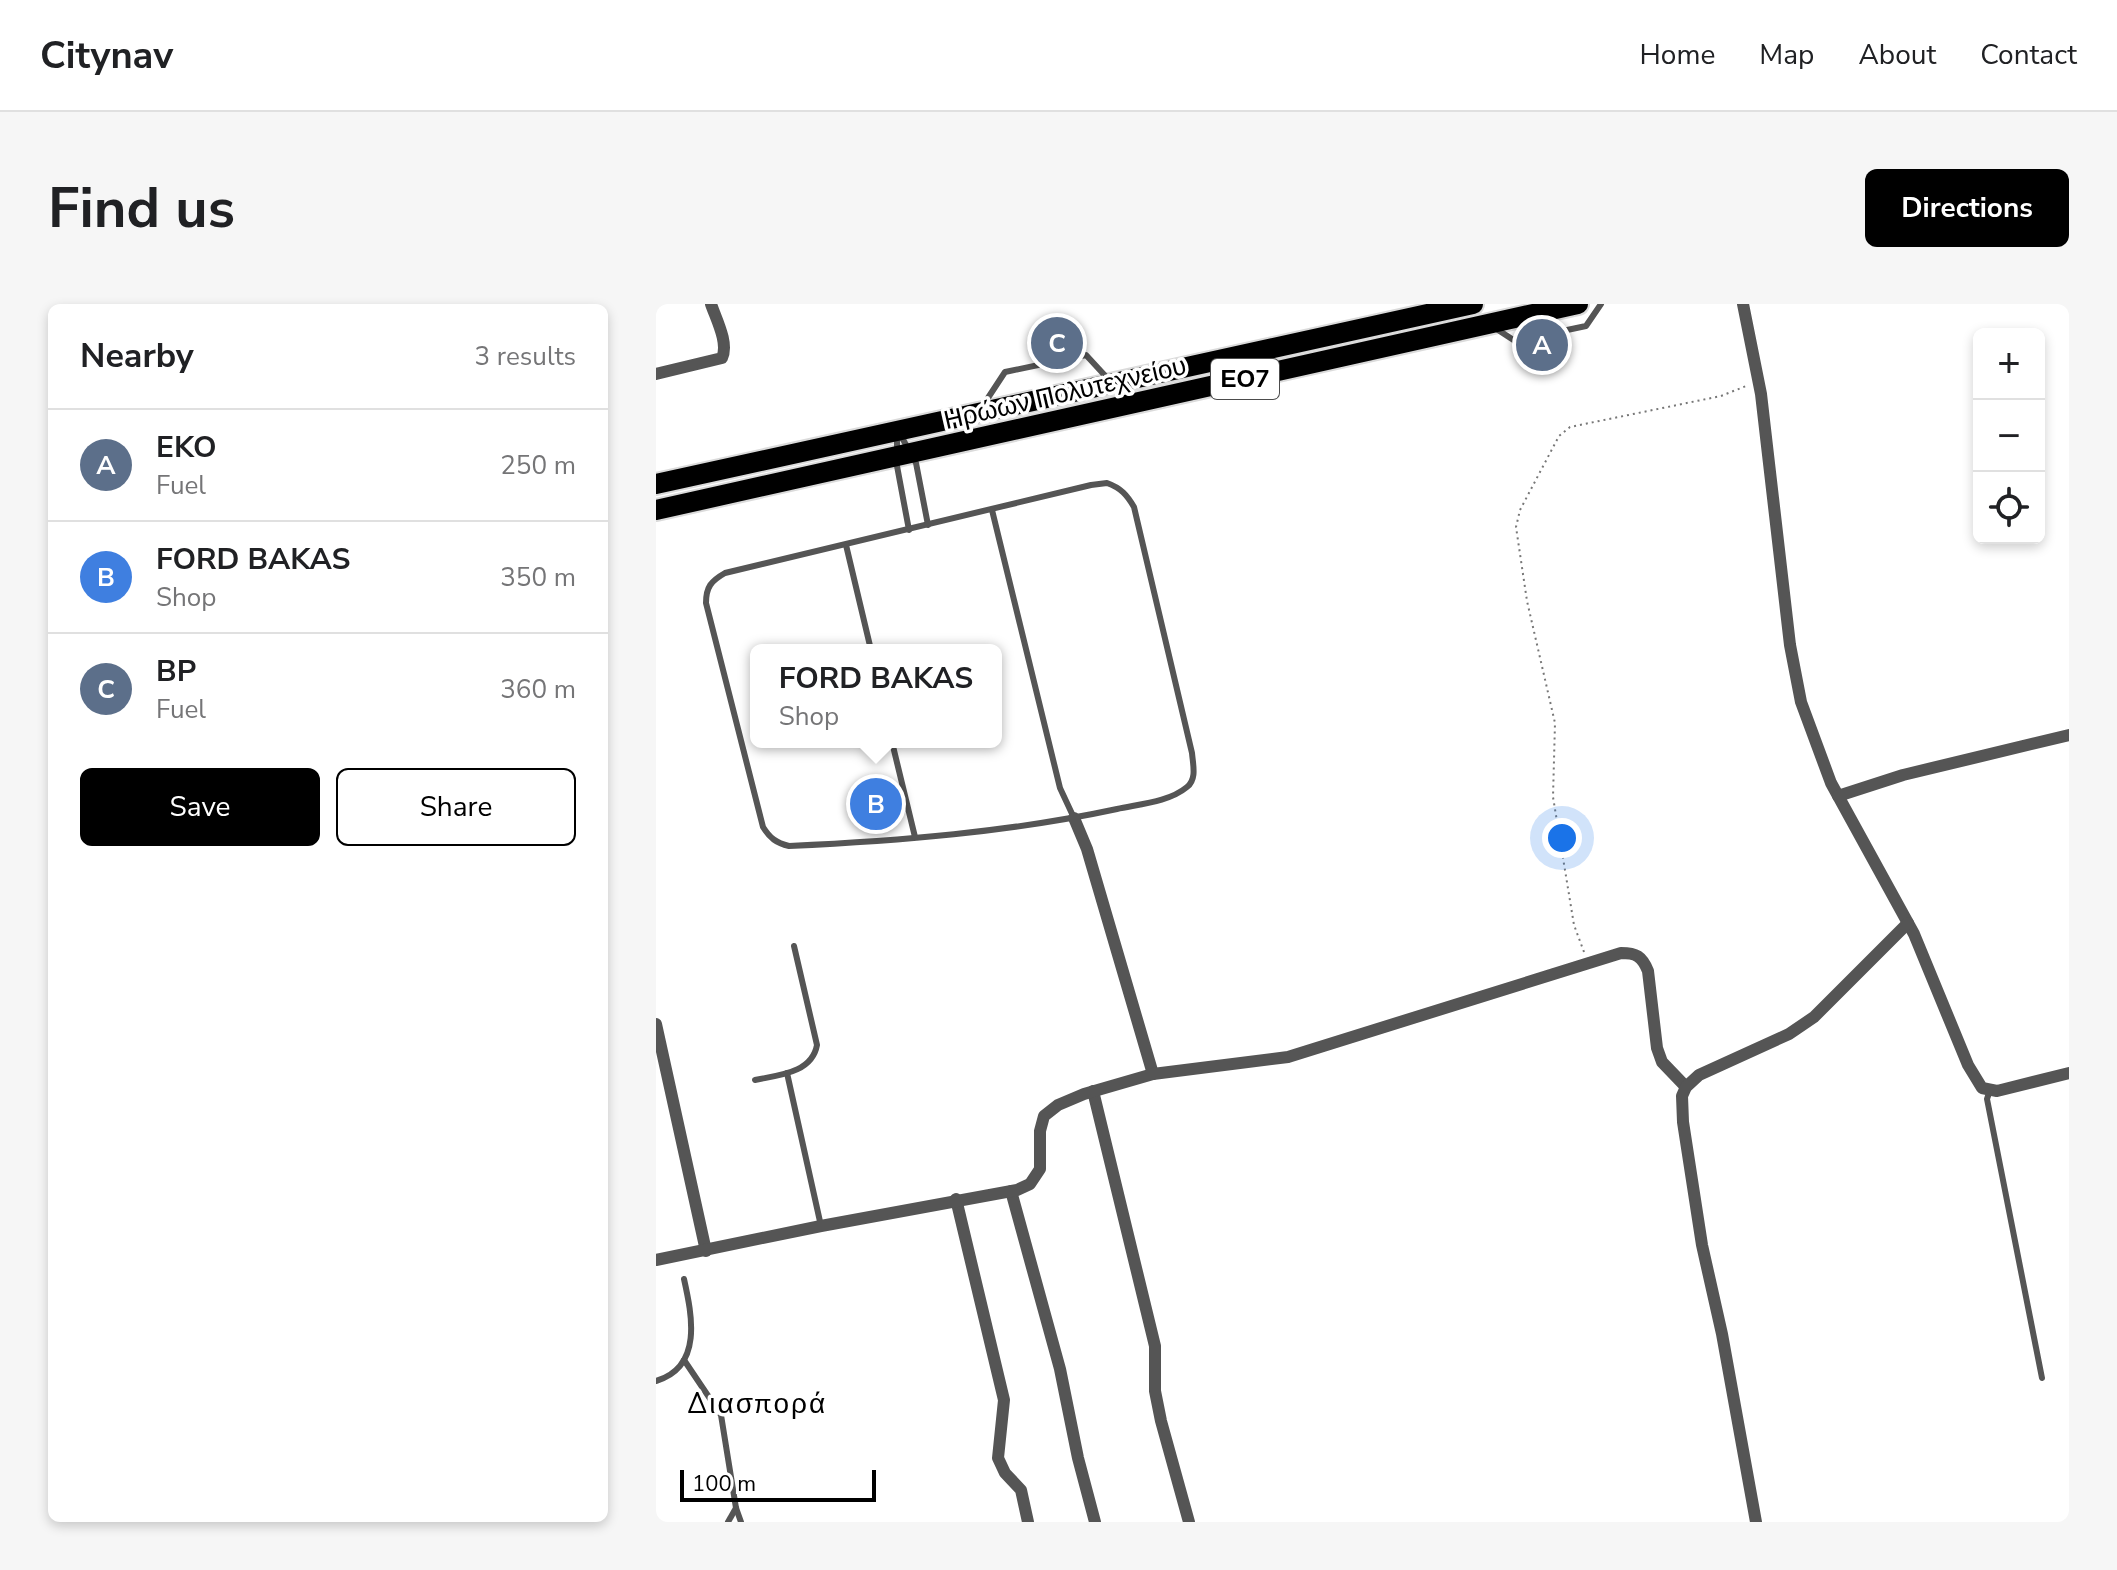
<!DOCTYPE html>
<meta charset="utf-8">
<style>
body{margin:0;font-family:"Nunito Sans",sans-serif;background:#f6f6f6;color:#202124}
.controls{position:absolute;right:24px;top:24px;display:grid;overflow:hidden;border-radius:12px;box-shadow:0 4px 12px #0003}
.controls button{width:72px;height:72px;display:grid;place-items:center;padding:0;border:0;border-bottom:2px solid #e0e0e0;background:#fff;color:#202124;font:40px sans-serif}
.scale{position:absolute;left:24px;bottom:20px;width:196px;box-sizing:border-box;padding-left:8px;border:4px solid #000;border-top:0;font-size:22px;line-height:28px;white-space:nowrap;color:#000;-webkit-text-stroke:6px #fff;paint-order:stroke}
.you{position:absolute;left:906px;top:534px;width:28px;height:28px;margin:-20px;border:6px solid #fff;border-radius:50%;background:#1a73e8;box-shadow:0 0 0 12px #1a73e833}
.badge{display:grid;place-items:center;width:52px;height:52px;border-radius:50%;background:#000;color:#fff;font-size:26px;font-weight:700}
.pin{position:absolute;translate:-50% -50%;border:4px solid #fff;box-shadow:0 2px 8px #0006}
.popup{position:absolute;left:94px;top:340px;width:252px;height:104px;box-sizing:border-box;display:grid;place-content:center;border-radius:12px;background:#fff;filter:drop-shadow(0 2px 6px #0005);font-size:26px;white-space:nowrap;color:#757577}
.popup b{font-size:30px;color:#202124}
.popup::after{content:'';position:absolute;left:50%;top:100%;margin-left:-16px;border:16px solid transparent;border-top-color:#fff}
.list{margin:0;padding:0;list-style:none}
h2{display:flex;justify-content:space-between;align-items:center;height:104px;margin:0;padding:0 32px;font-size:34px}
h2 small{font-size:26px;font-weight:400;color:#757577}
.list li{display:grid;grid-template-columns:52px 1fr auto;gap:24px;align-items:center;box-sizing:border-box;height:112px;padding:0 32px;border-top:2px solid #e0e0e0}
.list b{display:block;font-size:30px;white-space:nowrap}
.list p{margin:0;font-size:26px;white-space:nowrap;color:#757577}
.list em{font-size:26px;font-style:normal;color:#757577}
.actions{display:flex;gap:16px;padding:24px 32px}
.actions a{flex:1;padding:18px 0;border:2px solid #000;border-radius:12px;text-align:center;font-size:28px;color:#000}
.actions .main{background:#000;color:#fff}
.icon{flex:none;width:44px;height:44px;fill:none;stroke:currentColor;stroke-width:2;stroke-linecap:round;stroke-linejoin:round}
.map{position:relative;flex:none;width:1413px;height:1218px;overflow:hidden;border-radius:12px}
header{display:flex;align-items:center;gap:48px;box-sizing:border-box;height:112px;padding:0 40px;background:#fff;border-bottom:2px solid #e0e0e0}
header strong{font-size:38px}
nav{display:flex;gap:44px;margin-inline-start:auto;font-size:28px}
.intro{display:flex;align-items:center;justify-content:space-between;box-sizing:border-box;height:192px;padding:0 48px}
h1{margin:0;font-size:56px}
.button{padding:20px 36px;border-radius:12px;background:#000;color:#fff;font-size:28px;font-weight:700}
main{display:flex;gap:48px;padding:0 48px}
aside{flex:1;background:#fff;border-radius:12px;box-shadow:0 4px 12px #0003}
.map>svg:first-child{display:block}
</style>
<header>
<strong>Citynav</strong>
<nav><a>Home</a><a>Map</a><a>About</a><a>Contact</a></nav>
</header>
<div class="intro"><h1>Find us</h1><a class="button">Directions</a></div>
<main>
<aside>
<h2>Nearby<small>3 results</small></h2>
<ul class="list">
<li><span class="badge" style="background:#5c6f8a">A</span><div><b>EKO</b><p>Fuel</p></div><em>250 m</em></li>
<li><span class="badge" style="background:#3f7fe0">B</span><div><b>FORD BAKAS</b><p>Shop</p></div><em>350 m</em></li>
<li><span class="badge" style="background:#5c6f8a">C</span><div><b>BP</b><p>Fuel</p></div><em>360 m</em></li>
</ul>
<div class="actions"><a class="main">Save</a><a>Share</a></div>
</aside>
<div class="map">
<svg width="1413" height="1218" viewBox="0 0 1413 1218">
<rect width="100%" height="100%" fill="#fff"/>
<!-- building -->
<path fill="#c4c4c4" d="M 406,10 L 413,41 L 398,44 L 391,13 Z"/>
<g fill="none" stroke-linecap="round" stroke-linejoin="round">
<!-- primary casing -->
<g stroke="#dbdbdb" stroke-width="24">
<g id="primary">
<path d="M 0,180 L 817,0"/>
<path d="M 0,206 L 922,0"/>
</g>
</g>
<!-- path -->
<path stroke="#777" stroke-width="2" stroke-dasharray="2 4" stroke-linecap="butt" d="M 928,648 L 918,621 L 897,493 L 899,419 L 871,297 L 860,223 L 864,206 L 903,132 L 914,123 L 1065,92 L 1090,82"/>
<!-- service -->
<g stroke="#555" stroke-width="6">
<path d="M 839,24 L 859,37 L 930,22 L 945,0"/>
<path d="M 326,103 L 349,68 L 430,51 L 454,77"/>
<path d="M 244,130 L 260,159 L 272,221"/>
<path d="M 241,131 L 241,162 L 253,226"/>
<path d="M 451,179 C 465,184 471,191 478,203 L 536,449 C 537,461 541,475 531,483 C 513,498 484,500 461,505 C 354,528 242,537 133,542 C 120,539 114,534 107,523 L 50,299 C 50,283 55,277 69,269 L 435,181 Z"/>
<path d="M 336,206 L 404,484 L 418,514"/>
<path d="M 190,241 L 215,346"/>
<path d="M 236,438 L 259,533"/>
<path d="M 131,769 L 165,922"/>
<path d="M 99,776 C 123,771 156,769 161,741 L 138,642"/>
<path d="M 1334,786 L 1331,795 L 1386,1074"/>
<path d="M 28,1056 L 65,1111 L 80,1204 L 85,1218"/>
<path d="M 0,1077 C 47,1063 36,1011 28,975"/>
<path d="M 72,1218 L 80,1204"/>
</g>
<!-- minor -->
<g stroke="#555" stroke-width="12">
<path d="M 1087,0 L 1105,90 L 1134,341 L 1145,398 L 1175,479 L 1258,630 L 1312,761 L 1326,784 L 1341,787 L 1413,769"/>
<path d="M 0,70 L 66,54 C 73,39 60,15 55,0"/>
<path d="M 1182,492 L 1247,471 L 1413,431"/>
<path d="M 418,514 L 431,545 L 497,770"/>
<path d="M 0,720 L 50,947"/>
<path d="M 437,787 L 499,1042 L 499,1087 L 505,1117 L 533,1218"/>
<path d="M 355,887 L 404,1065 L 422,1154 L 439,1218"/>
<path d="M 300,895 L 348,1096 L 342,1154 L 349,1169 L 365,1186 L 372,1218"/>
<path d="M 0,956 L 165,922 L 361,886 L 374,880 L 384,865 L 384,827 L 388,812 L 402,801 L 428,790 L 497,770 L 632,753 L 965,649 C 980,649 986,652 992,667 L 1001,744 L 1006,758 L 1030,783"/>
<path d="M 1100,1218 L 1066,1030 L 1046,941 L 1027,818 L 1026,792 L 1030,783 L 1043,771 L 1133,730 L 1158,713 L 1252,619"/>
</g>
<!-- primary -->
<use href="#primary" stroke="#000" stroke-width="20"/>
</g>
<g text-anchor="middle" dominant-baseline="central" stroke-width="7" stroke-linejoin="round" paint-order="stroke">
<!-- shield labels -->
<rect fill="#fff" stroke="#4c4c4c" stroke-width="2" x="555" y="55" width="68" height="40" rx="6"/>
<g font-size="24" font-weight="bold" fill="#000">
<text x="589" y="75">ΕΟ7</text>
</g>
<!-- street labels -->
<g font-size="26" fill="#000" stroke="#fff">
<text transform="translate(409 89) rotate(-13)">Ηρώων Πολυτεχνείου</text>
</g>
<!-- neighbourhood labels -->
<g font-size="28" letter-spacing="2" fill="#000" stroke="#fff">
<text x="101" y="1100">Διασπορά</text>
</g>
</g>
</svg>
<div class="controls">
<button>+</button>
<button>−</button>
<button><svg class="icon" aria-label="locate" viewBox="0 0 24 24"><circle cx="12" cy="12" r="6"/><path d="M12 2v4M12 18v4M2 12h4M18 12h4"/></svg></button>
</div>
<div class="scale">100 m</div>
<div class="you"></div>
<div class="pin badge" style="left:886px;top:41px;background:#5c6f8a">A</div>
<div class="pin badge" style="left:220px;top:500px;background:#3f7fe0">B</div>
<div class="popup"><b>FORD BAKAS</b>Shop</div>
<div class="pin badge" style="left:401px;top:39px;background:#5c6f8a">C</div>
</div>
</main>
